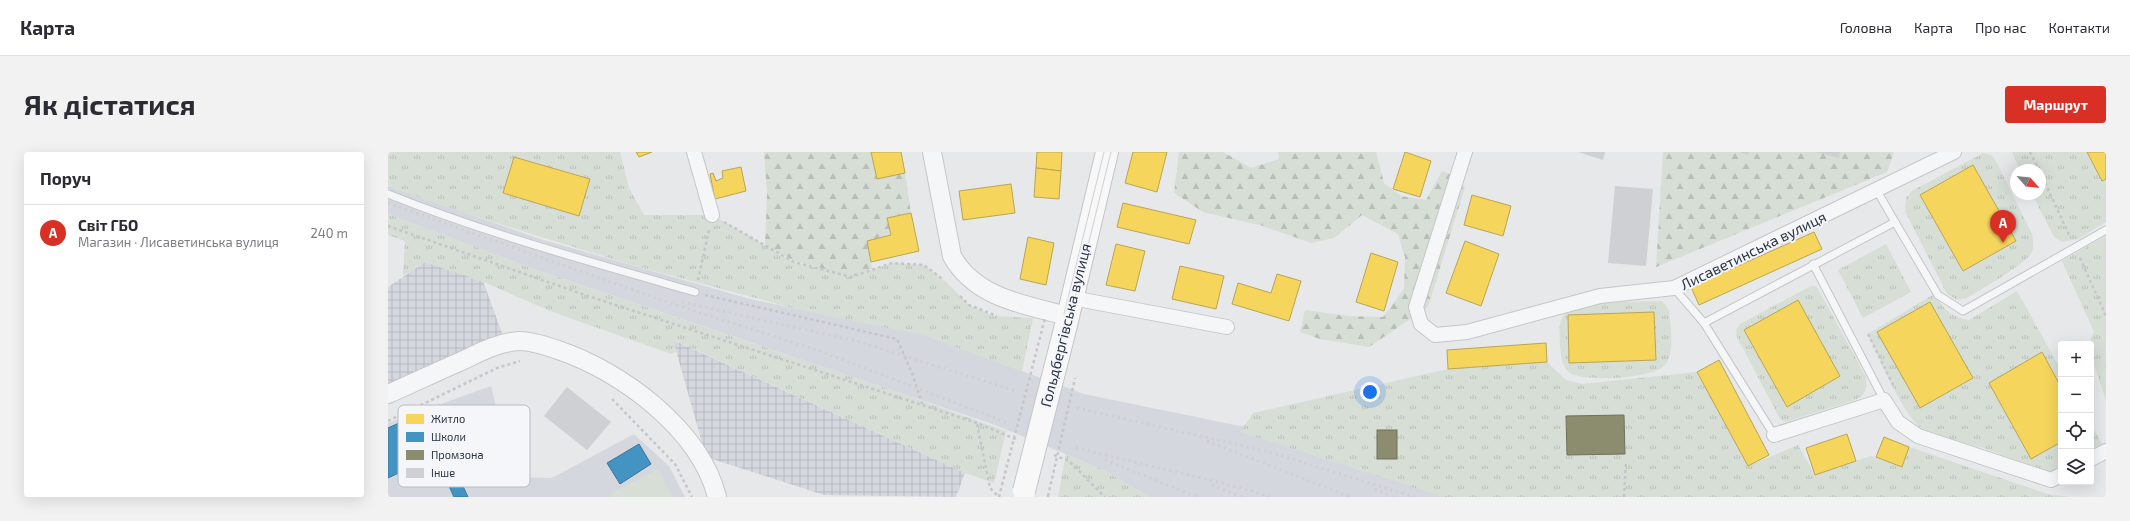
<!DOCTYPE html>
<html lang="uk">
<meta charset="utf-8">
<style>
body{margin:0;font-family:"Exo 2",sans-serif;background:#f2f2f3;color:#2b2b33}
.controls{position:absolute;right:12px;bottom:12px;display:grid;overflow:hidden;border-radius:4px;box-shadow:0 4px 16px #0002}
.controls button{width:36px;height:36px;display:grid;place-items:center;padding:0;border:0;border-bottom:1px solid #e1e1e2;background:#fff;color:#2b2b33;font:20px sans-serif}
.compass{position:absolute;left:1622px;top:12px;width:36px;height:36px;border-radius:50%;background:#fff;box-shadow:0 4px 16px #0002;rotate:117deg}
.you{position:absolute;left:982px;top:240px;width:14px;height:14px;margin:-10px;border:3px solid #fff;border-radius:50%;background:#1a73e8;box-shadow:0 0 0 6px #1a73e833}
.badge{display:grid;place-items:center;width:26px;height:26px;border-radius:50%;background:#d93025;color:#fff;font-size:13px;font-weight:700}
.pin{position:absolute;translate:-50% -33px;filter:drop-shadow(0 1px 2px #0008)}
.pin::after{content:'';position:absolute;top:21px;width:14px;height:12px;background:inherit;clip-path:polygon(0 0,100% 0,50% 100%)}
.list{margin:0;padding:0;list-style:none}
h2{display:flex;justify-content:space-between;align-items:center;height:52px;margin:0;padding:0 16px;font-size:17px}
h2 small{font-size:13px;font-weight:400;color:#7c7c81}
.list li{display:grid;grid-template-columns:26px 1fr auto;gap:12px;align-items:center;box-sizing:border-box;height:56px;padding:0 16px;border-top:1px solid #e1e1e2}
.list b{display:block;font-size:15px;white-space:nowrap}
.list p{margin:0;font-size:13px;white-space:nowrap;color:#7c7c81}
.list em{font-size:13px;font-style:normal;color:#7c7c81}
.icon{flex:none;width:22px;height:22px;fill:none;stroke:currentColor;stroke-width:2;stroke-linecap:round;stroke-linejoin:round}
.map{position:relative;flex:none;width:1718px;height:345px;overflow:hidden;border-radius:4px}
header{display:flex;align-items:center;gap:24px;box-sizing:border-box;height:56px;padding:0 20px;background:#fff;border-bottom:1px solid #e1e1e2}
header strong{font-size:19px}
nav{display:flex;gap:22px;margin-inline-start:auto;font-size:14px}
.intro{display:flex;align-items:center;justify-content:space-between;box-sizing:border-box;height:96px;padding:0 24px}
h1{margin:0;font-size:28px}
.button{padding:10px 18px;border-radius:4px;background:#d93025;color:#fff;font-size:14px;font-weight:700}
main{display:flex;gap:24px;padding:0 24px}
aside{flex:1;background:#fff;border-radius:4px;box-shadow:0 4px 16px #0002}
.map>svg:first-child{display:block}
</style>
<header>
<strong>Карта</strong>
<nav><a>Головна</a><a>Карта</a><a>Про нас</a><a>Контакти</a></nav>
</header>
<div class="intro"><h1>Як дістатися</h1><a class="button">Маршрут</a></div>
<main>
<aside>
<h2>Поруч<small></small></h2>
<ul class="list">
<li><span class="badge">A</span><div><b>Світ ГБО</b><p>Магазин · Лисаветинська вулиця</p></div><em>240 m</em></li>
</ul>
</aside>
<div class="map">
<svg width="1718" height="345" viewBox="0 0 1718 345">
<defs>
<pattern id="industrial-grid" width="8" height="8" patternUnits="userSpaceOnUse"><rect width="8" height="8" fill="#d4d7dd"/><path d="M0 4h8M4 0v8" fill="none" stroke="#b6b9bf"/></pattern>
<pattern id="grass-tufts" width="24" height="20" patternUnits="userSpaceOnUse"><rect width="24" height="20" fill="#d6ded6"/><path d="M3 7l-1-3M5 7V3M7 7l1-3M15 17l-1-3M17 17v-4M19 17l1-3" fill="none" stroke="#b8bfb9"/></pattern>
<pattern id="forest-firs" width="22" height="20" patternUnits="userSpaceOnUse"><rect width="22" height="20" fill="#d6ded6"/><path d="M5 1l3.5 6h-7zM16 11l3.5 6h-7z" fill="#b8bfb9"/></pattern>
</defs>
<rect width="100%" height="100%" fill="#e6e8ea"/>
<!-- built -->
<g fill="#d4d7dd">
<path d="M 0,34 L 152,87 L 362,147 L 537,183 L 696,242 L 852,274 L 1068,255 L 1296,345 L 761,345 L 714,317 L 607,273 L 140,115 L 0,62 Z"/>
<path d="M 103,234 L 125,325 L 164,326 L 246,282 L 281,314 L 297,345 L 0,345 L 0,271 Z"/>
</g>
<!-- industrial -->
<g fill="url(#industrial-grid)">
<path d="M 37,110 L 95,129 L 115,184 L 0,236 L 0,135 Z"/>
<path d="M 285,188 L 577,321 L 568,345 L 436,343 L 318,305 Z"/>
</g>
<!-- grass -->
<g fill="url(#grass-tufts)">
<path d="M 0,0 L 232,0 L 241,36 L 256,63 L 324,63 L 406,110 L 463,125 L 504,111 L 536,113 L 559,131 L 581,153 L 605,164 L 645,166 L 634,219 L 534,183 L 409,157 L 244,113 L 86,64 L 0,34 Z"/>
<path d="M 1624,0 L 1718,0 L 1718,70 L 1690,87 L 1674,90 L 1666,85 L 1644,42 L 1652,42 L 1652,18 L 1632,18 Z"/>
<path d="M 1595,1 L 1603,3 L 1608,9 L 1644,82 C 1645,89 1647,97 1642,103 C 1631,116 1595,136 1579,146 L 1569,148 L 1559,142 L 1517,59 L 1518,46 L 1524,39 Z"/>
<path d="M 0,62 L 140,115 L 509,240 L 618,279 L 606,331 L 577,321 L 286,188 L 288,200 L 283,202 L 162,159 L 98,131 L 37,110 L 17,123 L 15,122 L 17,89 L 0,83 Z"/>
<path d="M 1718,84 L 1718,249 L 1703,203 L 1703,192 L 1700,192 L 1706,180 L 1674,109 Z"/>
<path d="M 1498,92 L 1523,140 L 1475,166 L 1450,118 Z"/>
<path d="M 1423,134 L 1428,134 L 1435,146 L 1478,225 C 1479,237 1478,242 1467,248 L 1397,270 L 1392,267 L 1349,185 L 1348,178 L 1352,172 Z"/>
<path d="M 1629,139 L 1673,218 L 1673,316 L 1661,320 L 1595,296 L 1536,280 C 1511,256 1495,213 1480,182 L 1546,142 C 1557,158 1561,164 1581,168 Z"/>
<path d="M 1274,149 L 1281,158 C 1282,173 1288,202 1276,214 C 1263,227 1197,230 1182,221 C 1173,215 1173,202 1172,193 C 1172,185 1170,174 1174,166 C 1184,147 1254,150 1274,149 Z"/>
<path d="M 1159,210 L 1178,228 L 1194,232 L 1309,220 L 1360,314 L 1410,293 L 1427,323 L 1483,304 L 1514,315 L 1521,295 L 1660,342 L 1681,345 L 1055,345 L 852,280 L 865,261 L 1060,217 Z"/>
<path d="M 1703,272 L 1714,292 L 1703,299 Z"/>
<path d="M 678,302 L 714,317 L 761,345 L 670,345 Z"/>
</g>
<!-- forest -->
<g fill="url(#forest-firs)">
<path d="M 376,0 L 483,0 L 489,27 L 517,21 L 523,61 L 499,66 L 503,83 L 479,89 L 484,117 L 463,125 L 409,110 L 377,94 L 379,42 Z"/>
<path d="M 791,0 L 835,0 L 863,16 L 891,7 L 890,0 L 988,0 L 996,31 L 1013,44 L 1038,48 L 1054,19 L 1070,25 L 1077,35 L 1040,155 L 981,195 L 932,187 L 912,180 L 917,158 L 960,164 L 995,165 L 1016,137 L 1017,105 L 1010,82 L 974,63 L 946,86 L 923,91 L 875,74 L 815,60 L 786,41 Z"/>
<path d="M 1275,0 L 1506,0 L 1499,20 L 1268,115 Z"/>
</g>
<!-- pitch -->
<path fill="#d6ded6" d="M 270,317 L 285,345 L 223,345 L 222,342 Z"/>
<!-- homes -->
<g fill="#f6d55c" stroke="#b9a555">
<path d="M 248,0 L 264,0 L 251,5 Z"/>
<path d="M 483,0 L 513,0 L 517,21 L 489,27 Z"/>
<path d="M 649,0 L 674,0 L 673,19 L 648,16 Z"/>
<path d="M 745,0 L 779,0 L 769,40 L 737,31 Z"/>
<path d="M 1017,0 L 1043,9 L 1032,45 L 1005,37 Z"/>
<path d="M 1699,0 L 1718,0 L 1718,27 L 1714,29 Z"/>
<path d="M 126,5 L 202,27 L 191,64 L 115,41 Z"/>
<path d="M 1585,13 L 1628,89 L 1575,119 L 1532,43 Z"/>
<path d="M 353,15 L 358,39 L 327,47 L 322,22 L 325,21 L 328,29 L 335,26 L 334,19 Z"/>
<path d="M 648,16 L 673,19 L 671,47 L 646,45 Z"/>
<path d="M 623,32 L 627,61 L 575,68 L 571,39 Z"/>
<path d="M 1084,43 L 1123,54 L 1115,84 L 1076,73 Z"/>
<path d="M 735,51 L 808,68 L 801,92 L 729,75 Z"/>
<path d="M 523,61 L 531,99 L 483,110 L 479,89 L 503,83 L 499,66 Z"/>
<path d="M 1426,80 L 1434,97 L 1311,153 L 1303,135 Z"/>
<path d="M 640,85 L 666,91 L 658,133 L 632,127 Z"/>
<path d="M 1077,89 L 1111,102 L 1093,154 L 1058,141 Z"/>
<path d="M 728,92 L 757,99 L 747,139 L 718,133 Z"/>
<path d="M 983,101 L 1010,110 L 996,159 L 968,150 Z"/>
<path d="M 792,114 L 836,124 L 828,157 L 784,147 Z"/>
<path d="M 889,122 L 913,129 L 901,169 L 844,152 L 850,131 L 883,141 Z"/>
<path d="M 1410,148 L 1452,224 L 1399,255 L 1356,178 Z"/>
<path d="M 1542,150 L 1585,226 L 1532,256 L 1489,180 Z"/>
<path d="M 1266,160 L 1268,208 L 1181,211 L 1180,163 Z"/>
<path d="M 1158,191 L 1159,210 L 1060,217 L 1059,198 Z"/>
<path d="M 1654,200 L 1673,235 L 1673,290 L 1643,307 L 1601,231 Z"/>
<path d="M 1331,208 L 1381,303 L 1360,314 L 1309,220 Z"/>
<path d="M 1459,282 L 1468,309 L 1427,323 L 1418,296 Z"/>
<path d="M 1496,285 L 1521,295 L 1514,315 L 1488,305 Z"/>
</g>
<!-- schools -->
<g fill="#4393c3" stroke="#3c769d">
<path d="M 51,253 L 65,284 L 54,289 L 80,345 L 66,345 L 47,304 L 0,326 L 0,276 Z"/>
<path d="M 251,292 L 263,312 L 232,332 L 219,311 Z"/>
</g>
<!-- industry -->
<g fill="#8c8c6e" stroke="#6f7262">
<path d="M 1236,263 L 1237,302 L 1179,303 L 1178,264 Z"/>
<rect x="989" y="278" width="20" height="29"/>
</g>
<!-- building -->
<g fill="#ced0d3">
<path d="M 1190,0 L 1217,0 L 1215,8 Z"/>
<path d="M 1351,0 L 1361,0 L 1360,3 Z"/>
<path d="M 1428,0 L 1452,0 L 1451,6 Z"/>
<path d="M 1227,34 L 1265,37 L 1258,114 L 1220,111 Z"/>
<path d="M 179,235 L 223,270 L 199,298 L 156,264 Z"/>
</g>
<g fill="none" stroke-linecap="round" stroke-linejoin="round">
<!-- service casing -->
<g stroke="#c4c6c8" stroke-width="9">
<g id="service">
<path d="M 0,42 C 99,82 204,110 307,140"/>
<path d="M 1507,70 L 1550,143 L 1575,159 L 1718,78"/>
<path d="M 1425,112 L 1496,248"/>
<path d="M 1286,136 L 1316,171 L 1386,283"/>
<path d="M 1316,171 L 1507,70 L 1488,37"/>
</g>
</g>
<!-- minor casing -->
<g stroke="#c4c6c8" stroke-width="16">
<g id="minor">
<path d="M 306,0 L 324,63"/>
<path d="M 1077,0 L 1028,155 L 1033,172 L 1047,183 L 1079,180 L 1212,144 L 1286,136 L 1566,0"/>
<path d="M 684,146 L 839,175"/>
<path d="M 1386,283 L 1496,248 L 1510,270 L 1530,284 L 1663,328 L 1673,323"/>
<path d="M 1703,307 L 1718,299"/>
</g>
</g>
<!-- tertiary casing -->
<g stroke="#c4c6c8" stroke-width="20">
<g id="tertiary">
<path d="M 544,0 L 564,104 C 587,146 637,153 680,164"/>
<path d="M 0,242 C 23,232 46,221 69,211 C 89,202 109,190 132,189 C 144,189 158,194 170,198 C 233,219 312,277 329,345"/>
</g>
</g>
<!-- primary casing -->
<g stroke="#c2c5c8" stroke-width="24">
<path id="primary" d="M 678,173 L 719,0"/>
</g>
<!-- path -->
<g stroke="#c5c6ca" stroke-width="2.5" stroke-dasharray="3 3" stroke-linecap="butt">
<path d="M 1642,0 L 1651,18"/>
<path d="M 1652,20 L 1682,85"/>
<path d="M 336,70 L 406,110 L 463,125 L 504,111 L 536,113 L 556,128"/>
<path d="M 0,74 L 194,142 L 589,271 L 630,288"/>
<path d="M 1692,106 L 1718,164"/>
<path d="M 310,128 L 321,78"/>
<path d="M 317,143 L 509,187 L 524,221 L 535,254"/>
<path d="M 572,144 L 581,153 L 609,164"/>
<path d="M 1480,182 L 1506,235"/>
<path d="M 224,247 L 287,312 L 304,345"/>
<path d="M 0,269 L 109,216 L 132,209"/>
<path d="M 589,272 L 602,336 L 611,345"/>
<path d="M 666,303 L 681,309 L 717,345"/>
<path d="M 611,345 L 614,333"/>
<path d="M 660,345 L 660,344"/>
<path d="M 1236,345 L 1238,309"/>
</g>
<!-- service -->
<use href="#service" stroke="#f5f6f7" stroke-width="7"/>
<!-- minor -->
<use href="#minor" stroke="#f5f6f7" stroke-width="14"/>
<!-- tertiary -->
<use href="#tertiary" stroke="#f5f6f7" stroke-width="18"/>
<!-- primary -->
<use href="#primary" stroke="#f8f8f8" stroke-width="22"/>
<!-- tram -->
<g stroke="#cecfd2" stroke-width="1">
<path d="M 631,345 L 716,0"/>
<path d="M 638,345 L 723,0"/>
</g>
<!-- rail -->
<g stroke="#cecfd2" stroke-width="3" stroke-dasharray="2 4" stroke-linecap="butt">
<path d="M 0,51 L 285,152 L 432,199 L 620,271"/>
<path d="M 294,150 L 472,190 L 628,239"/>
<path d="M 689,256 L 878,299 L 1027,345"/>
<path d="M 819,289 L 962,345"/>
<path d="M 688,296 L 830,330 L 884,345"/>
<path d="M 717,308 L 809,345"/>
<path d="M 824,333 L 853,345"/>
<path d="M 987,337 L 1005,345"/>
</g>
<!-- primary-bridge casing -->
<g stroke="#c2c5c8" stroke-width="24" stroke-linecap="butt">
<path id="primary-bridge" d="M 636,339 L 678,173"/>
</g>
<!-- path-bridge -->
<g stroke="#c5c6ca" stroke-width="2.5" stroke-dasharray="3 3" stroke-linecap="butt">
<path d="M 614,333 L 657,166"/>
<path d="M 660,344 L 687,226"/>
</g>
<!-- primary-bridge -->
<use href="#primary-bridge" stroke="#f8f8f8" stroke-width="22"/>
</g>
<g text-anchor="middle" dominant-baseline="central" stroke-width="4" stroke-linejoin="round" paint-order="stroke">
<!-- street labels -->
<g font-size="15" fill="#2b3445" stroke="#f4f6f9">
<text transform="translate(1365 98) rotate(-26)">Лисаветинська вулиця</text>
<text transform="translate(677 173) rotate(-76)">Гольдбергівська вулиця</text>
</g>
</g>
<!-- legend -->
<rect x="10" y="253" width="132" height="82" rx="6" fill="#f4f6f9" stroke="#b8bcc3" stroke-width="1"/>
<rect x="18" y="262" width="18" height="10" fill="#f6d55c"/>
<rect x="18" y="280" width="18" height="10" fill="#4393c3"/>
<rect x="18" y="298" width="18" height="10" fill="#8c8c6e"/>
<rect x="18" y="316" width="18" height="10" fill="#ced0d3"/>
<g font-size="11" fill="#2b3445">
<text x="43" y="271">Житло</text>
<text x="43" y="289">Школи</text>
<text x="43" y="307">Промзона</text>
<text x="43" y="325">Інше</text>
</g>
</svg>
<div class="controls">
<button>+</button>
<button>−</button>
<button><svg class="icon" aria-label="locate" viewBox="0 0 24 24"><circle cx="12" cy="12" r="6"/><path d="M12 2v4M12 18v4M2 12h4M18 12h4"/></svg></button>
<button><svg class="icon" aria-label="layers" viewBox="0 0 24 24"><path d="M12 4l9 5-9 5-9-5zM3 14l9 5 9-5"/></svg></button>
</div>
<svg class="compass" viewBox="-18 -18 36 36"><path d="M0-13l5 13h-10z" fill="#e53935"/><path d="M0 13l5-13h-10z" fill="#7c7c81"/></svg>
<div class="you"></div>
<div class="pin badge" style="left:1615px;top:91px">A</div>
</div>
</main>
